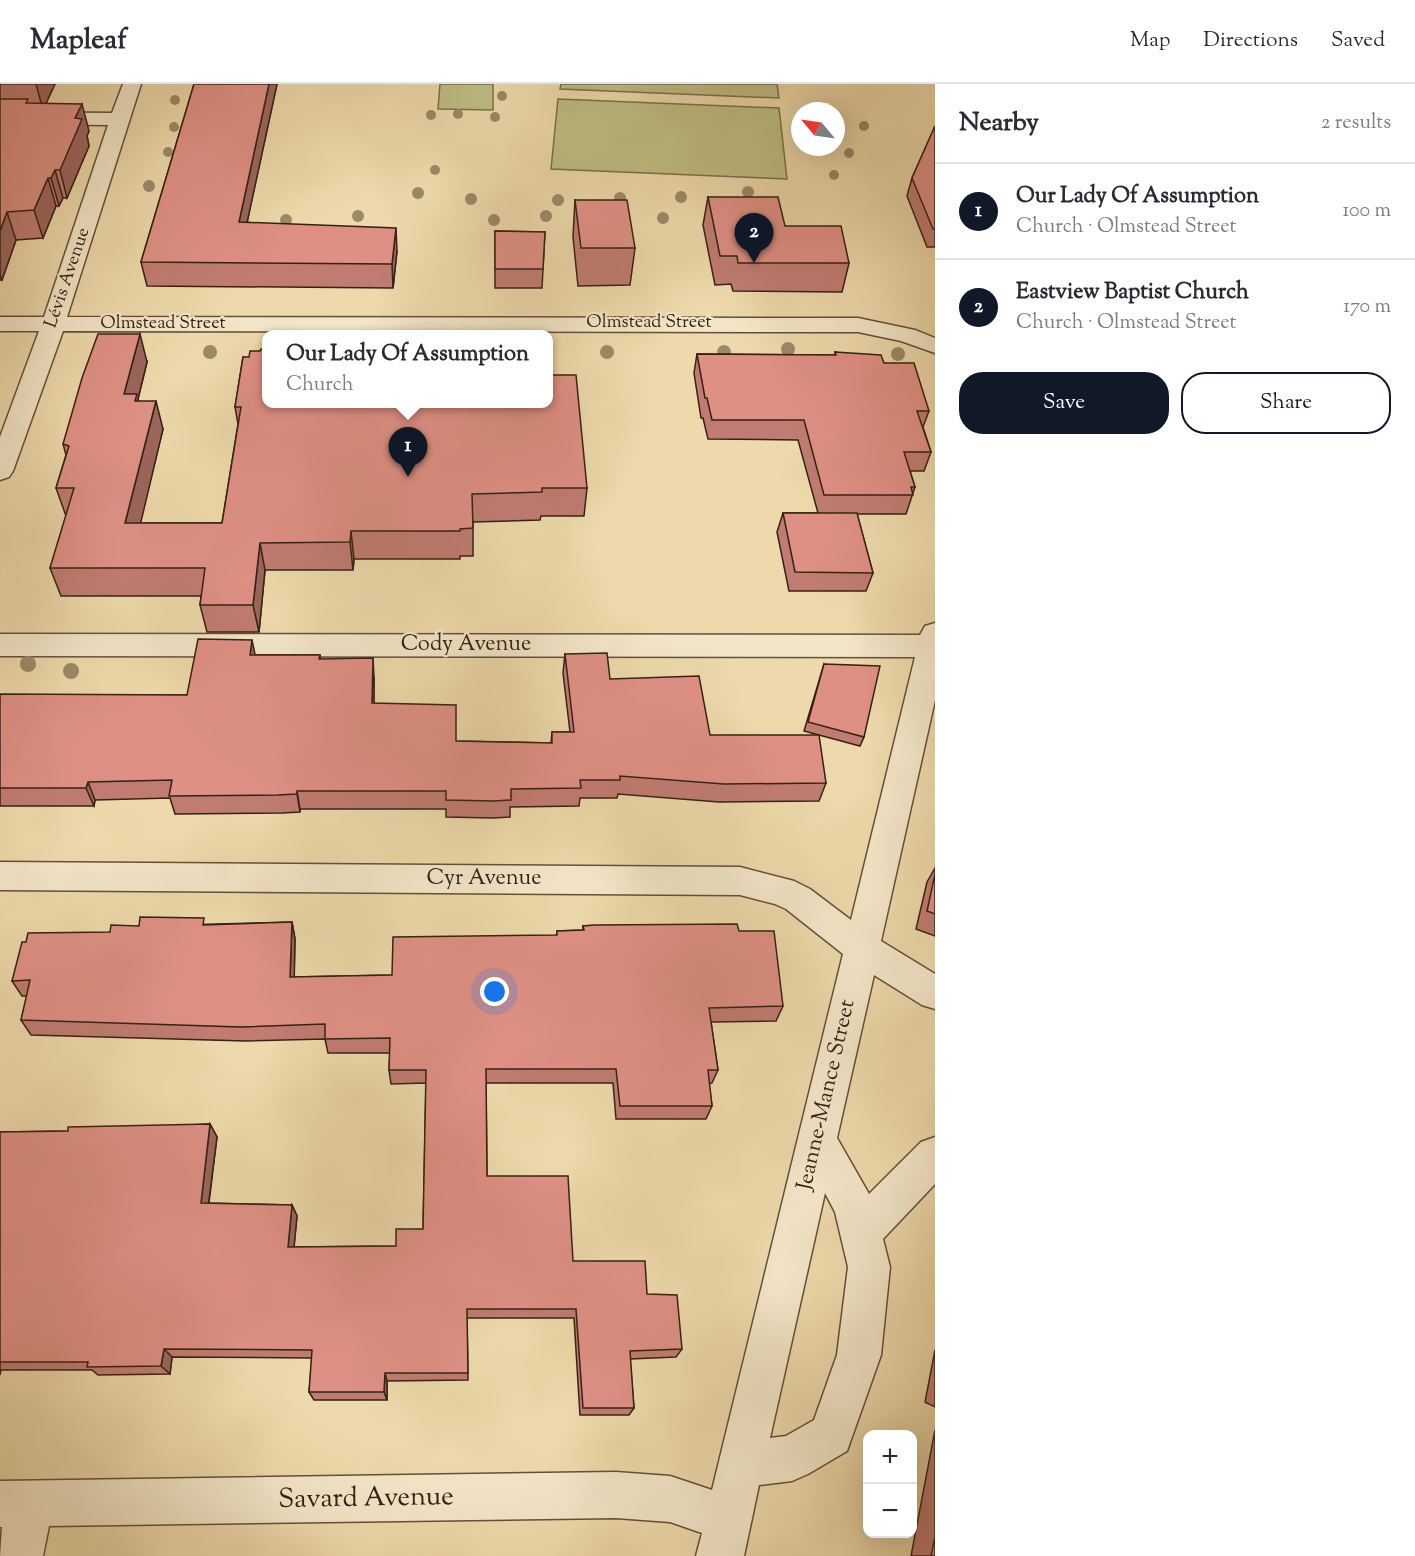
<!DOCTYPE html>
<meta charset="utf-8">
<style>
body{margin:0;font-family:"Sorts Mill Goudy",serif;background:#f2f2f3;color:#2b2b33}
.controls{position:absolute;right:18px;bottom:18px;display:grid;overflow:hidden;border-radius:12px;box-shadow:0 6px 24px #0002}
.controls button{width:54px;height:54px;display:grid;place-items:center;padding:0;border:0;border-bottom:2px solid #e1e1e2;background:#fff;color:#2b2b33;font:30px sans-serif}
.compass{position:absolute;left:791px;top:18px;width:54px;height:54px;border-radius:50%;background:#fff;box-shadow:0 6px 24px #0002;rotate:299deg}
.you{position:absolute;left:495px;top:908px;width:21px;height:21px;margin:-15px;border:4px solid #fff;border-radius:50%;background:#1a73e8;box-shadow:0 0 0 9px #1a73e833}
.badge{display:grid;place-items:center;width:39px;height:39px;border-radius:50%;background:#111827;color:#fff;font-size:20px;font-weight:700}
.pin{position:absolute;translate:-50% -50px;filter:drop-shadow(0 2px 3px #0008)}
.pin::after{content:'';position:absolute;top:32px;width:21px;height:18px;background:inherit;clip-path:polygon(0 0,100% 0,50% 100%)}
.popup{position:absolute;left:262px;top:246px;width:291px;height:78px;box-sizing:border-box;display:grid;place-content:center;border-radius:12px;background:#fff;filter:drop-shadow(0 2px 4px #0005);font-size:20px;white-space:nowrap;color:#7c7c81}
.popup b{font-size:22px;color:#2b2b33}
.popup::after{content:'';position:absolute;left:50%;top:100%;margin-left:-12px;border:12px solid transparent;border-top-color:#fff}
.list{margin:0;padding:0;list-style:none}
h2{display:flex;justify-content:space-between;align-items:center;height:78px;margin:0;padding:0 24px;font-size:26px}
h2 small{font-size:20px;font-weight:400;color:#7c7c81}
.list li{display:grid;grid-template-columns:39px 1fr auto;gap:18px;align-items:center;box-sizing:border-box;height:96px;padding:0 24px;border-top:2px solid #e1e1e2}
.list b{display:block;font-size:22px;white-space:nowrap}
.list p{margin:0;font-size:20px;white-space:nowrap;color:#7c7c81}
.list em{font-size:20px;font-style:normal;color:#7c7c81}
.actions{display:flex;gap:12px;padding:18px 24px}
.actions a{flex:1;padding:14px 0;border:2px solid #111827;border-radius:24px;text-align:center;font-size:21px;color:#111827}
.actions .main{background:#111827;color:#fff}
.map{position:relative;flex:none;width:935px;height:1472px;overflow:hidden}
header{display:flex;align-items:center;gap:36px;box-sizing:border-box;height:84px;padding:0 30px;background:#fff;border-bottom:2px solid #e1e1e2}
header strong{font-size:28px}
nav{display:flex;gap:33px;margin-inline-start:auto;font-size:21px}
main{display:flex}
aside{flex:1;background:#fff}
.map>svg:first-child{display:block}
</style>
<header>
<strong>Mapleaf</strong>
<nav><a>Map</a><a>Directions</a><a>Saved</a></nav>
</header>
<main>
<div class="map">
<svg width="935" height="1472" viewBox="0 0 935 1472">
<rect width="100%" height="100%" fill="#edd9ab"/>
<filter id="stains"><feTurbulence type="fractalNoise" baseFrequency=".00333" numOctaves="4"/><feColorMatrix values="0 0 0 0 .2 0 0 0 0 .09 0 0 0 0 .02 0 0 0 .5 -.17"/></filter>
<radialGradient id="worn" r=".72"><stop offset=".6" stop-color="#630" stop-opacity="0"/><stop offset="1" stop-color="#630" stop-opacity=".3"/></radialGradient>
<!-- green -->
<g fill="#bebe84" stroke="#7a704c" stroke-width="1.5">
<path d="M 440,0 L 493,0 L 493,26 L 438,25 Z"/>
<path d="M 561,0 L 777,0 L 779,14 L 560,5 Z"/>
<path d="M 558,15 L 779,24 L 787,95 L 551,85 Z"/>
</g>
<g fill="none" stroke-linecap="round" stroke-linejoin="round">
<!-- minor casing -->
<g stroke="#644f3a" stroke-width="3">
<g id="minor">
<path d="M 123,0 L 141,0 L 67,233 L 858,234 L 915,246 L 935,254 L 935,269 L 901,257 L 858,248 L 63,247 L 13,387 L 9,393 L 0,396 L 0,353 L 39,247 L 0,247 L 0,233 L 44,233 L 108,41 L 0,40 L 0,28 L 112,29 Z"/>
<path d="M 935,539 L 935,616 L 881,857 L 935,890 L 935,925 L 922,921 L 874,891 L 837,1054 L 869,1110 L 921,1058 L 935,1053 L 935,1100 L 883,1155 L 890,1183 L 881,1271 L 847,1367 L 808,1390 L 792,1397 L 759,1401 L 744,1472 L 696,1472 L 702,1449 L 670,1438 L 616,1434 L 49,1442 L 43,1472 L 0,1472 L 2,1443 L 0,1443 L 0,1397 L 616,1388 L 670,1392 L 712,1406 L 843,870 L 786,825 L 775,820 L 740,811 L 0,806 L 0,778 L 740,783 L 794,797 L 810,805 L 851,836 L 915,573 L 0,572 L 0,550 L 920,551 L 925,542 ZM 825,1109 L 835,1128 L 848,1183 L 837,1271 L 814,1336 L 786,1352 L 770,1354 Z"/>
</g>
</g>
<!-- minor -->
<use href="#minor" fill="#f3e6c8" fill-rule="evenodd"/>
</g>
<!-- trees -->
<g fill="#9b8968">
<circle cx="502" cy="12" r="5"/>
<circle cx="175" cy="16" r="5"/>
<circle cx="458" cy="30" r="5"/>
<circle cx="431" cy="31" r="5"/>
<circle cx="495" cy="33" r="5"/>
<circle cx="864" cy="42" r="5"/>
<circle cx="174" cy="43" r="5"/>
<circle cx="168" cy="68" r="5"/>
<circle cx="849" cy="69" r="5"/>
<circle cx="435" cy="86" r="5"/>
<circle cx="834" cy="91" r="5"/>
<circle cx="149" cy="102" r="6"/>
<circle cx="748" cy="108" r="6"/>
<circle cx="418" cy="109" r="6"/>
<circle cx="681" cy="113" r="6"/>
<circle cx="620" cy="114" r="6"/>
<circle cx="471" cy="115" r="6"/>
<circle cx="558" cy="116" r="6"/>
<circle cx="358" cy="132" r="6"/>
<circle cx="546" cy="132" r="6"/>
<circle cx="663" cy="134" r="6"/>
<circle cx="286" cy="136" r="6"/>
<circle cx="494" cy="136" r="6"/>
<circle cx="788" cy="265" r="7"/>
<circle cx="210" cy="268" r="7"/>
<circle cx="607" cy="268" r="7"/>
<circle cx="724" cy="268" r="7"/>
<circle cx="898" cy="270" r="7"/>
<circle cx="28" cy="580" r="8"/>
<circle cx="71" cy="587" r="8"/>
</g>
<!-- wall -->
<g fill="#c07c72" stroke="#362115" stroke-width="1.5">
<path d="M 0,0 L 55,0 L 46,19 L 89,47 L 87,52 L 89,62 L 67,114 L 63,114 L 59,122 L 56,122 L 43,154 L 16,156 L 2,196 L 0,196 Z"/>
<path d="M 194,0 L 277,0 L 247,138 L 397,167 L 393,204 L 147,202 L 141,178 Z"/>
<path d="M 935,42 L 935,163 L 927,163 L 907,112 L 912,94 Z"/>
<path d="M 708,113 L 785,142 L 849,179 L 842,208 L 733,207 L 731,200 L 715,201 L 703,141 Z"/>
<path d="M 575,116 L 635,164 L 630,201 L 578,202 L 573,153 Z"/>
<path d="M 495,147 L 545,148 L 542,204 L 495,204 Z"/>
<path d="M 835,268 L 884,279 L 929,327 L 923,343 L 931,368 L 924,387 L 910,387 L 915,403 L 906,430 L 857,430 L 873,489 L 866,507 L 789,507 L 777,448 L 783,429 L 818,429 L 798,356 L 708,355 L 703,334 L 701,334 L 694,289 L 697,270 L 835,271 Z"/>
<path d="M 243,273 L 587,404 L 584,432 L 541,432 L 540,436 L 473,438 L 473,472 L 460,472 L 460,475 L 354,475 L 353,486 L 265,486 L 259,548 L 207,548 L 200,521 L 201,512 L 61,512 L 50,484 L 66,432 L 56,404 L 66,371 L 63,360 L 147,278 L 138,315 L 139,317 L 163,345 L 140,439 L 222,439 L 238,340 L 235,323 Z"/>
<path d="M 565,570 L 710,651 L 826,699 L 819,717 L 719,718 L 618,710 L 617,714 L 580,714 L 579,722 L 510,723 L 510,733 L 493,734 L 446,733 L 446,725 L 300,725 L 300,728 L 282,729 L 175,730 L 170,714 L 95,716 L 94,722 L 0,722 L 0,611 L 187,611 L 255,571 L 320,571 L 320,575 L 374,593 L 374,619 L 456,657 L 551,659 L 552,648 L 570,648 L 563,589 Z"/>
<path d="M 824,580 L 864,653 L 860,662 L 804,647 Z"/>
<path d="M 935,784 L 935,852 L 916,845 L 927,798 Z"/>
<path d="M 292,838 L 295,855 L 294,893 L 392,891 L 557,851 L 557,847 L 583,846 L 583,842 L 739,847 L 783,922 L 776,937 L 711,938 L 718,986 L 712,999 L 709,1000 L 712,1022 L 706,1035 L 616,1035 L 613,999 L 486,999 L 487,1092 L 573,1177 L 647,1210 L 682,1265 L 676,1273 L 630,1275 L 634,1324 L 629,1331 L 580,1331 L 574,1234 L 467,1234 L 468,1296 L 387,1297 L 387,1316 L 314,1316 L 309,1308 L 312,1274 L 172,1273 L 170,1290 L 98,1291 L 92,1286 L 1,1286 L 0,1291 L 0,1048 L 68,1047 L 210,1040 L 217,1053 L 209,1119 L 292,1121 L 297,1132 L 294,1163 L 396,1162 L 423,1145 L 426,999 L 391,1000 L 389,986 L 390,969 L 328,969 L 325,955 L 246,957 L 31,951 L 21,936 L 27,912 L 22,912 L 12,897 L 110,848 L 139,842 Z"/>
<path d="M 935,1266 L 935,1323 L 925,1318 Z"/>
<path d="M 935,1346 L 935,1472 L 911,1472 Z"/>
</g>
<!-- shaded-wall -->
<g fill="#9c655d" stroke="#362115" stroke-width="1.5">
<path d="M 36,0 L 55,0 L 43,26 Z"/>
<path d="M 269,0 L 277,0 L 242,162 L 239,138 Z"/>
<path d="M 82,20 L 89,47 L 87,52 L 89,62 L 67,114 L 60,86 L 75,34 Z"/>
<path d="M 55,86 L 63,114 L 59,122 L 51,94 Z"/>
<path d="M 48,94 L 56,122 L 43,154 L 34,126 Z"/>
<path d="M 7,128 L 16,156 L 2,196 L 0,191 L 0,147 Z"/>
<path d="M 396,144 L 397,167 L 393,204 L 392,180 Z"/>
<path d="M 140,250 L 147,278 L 138,315 L 144,338 L 124,310 Z"/>
<path d="M 156,317 L 163,345 L 134,467 L 125,439 Z"/>
<path d="M 351,447 L 354,475 L 353,486 L 350,458 Z"/>
<path d="M 260,459 L 265,486 L 259,548 L 253,521 Z"/>
<path d="M 252,556 L 256,575 L 250,571 Z"/>
<path d="M 373,574 L 374,593 L 374,637 L 372,619 Z"/>
<path d="M 88,698 L 95,716 L 94,722 L 86,704 Z"/>
<path d="M 297,707 L 300,725 L 300,728 L 297,710 Z"/>
<path d="M 292,838 L 295,855 L 294,908 L 290,893 Z"/>
<path d="M 210,1040 L 217,1053 L 207,1131 L 201,1119 Z"/>
<path d="M 292,1121 L 297,1132 L 293,1174 L 288,1163 Z"/>
<path d="M 164,1265 L 172,1273 L 170,1290 L 161,1282 Z"/>
<path d="M 385,1289 L 387,1297 L 387,1316 L 384,1308 Z"/>
</g>
<!-- building -->
<g fill="#df9085" stroke="#362115" stroke-width="1.5">
<path d="M 194,0 L 269,0 L 239,138 L 396,144 L 392,180 L 141,178 Z"/>
<path d="M 0,15 L 28,15 L 26,19 L 82,20 L 75,34 L 82,35 L 60,86 L 55,86 L 51,94 L 48,94 L 34,126 L 7,128 L 0,147 Z"/>
<path d="M 935,42 L 935,145 L 933,145 L 912,94 Z"/>
<path d="M 708,113 L 778,113 L 785,142 L 841,142 L 849,179 L 738,179 L 737,172 L 720,172 Z"/>
<path d="M 575,116 L 627,116 L 635,164 L 581,164 Z"/>
<path d="M 495,147 L 545,148 L 543,185 L 495,185 Z"/>
<path d="M 98,250 L 140,250 L 124,310 L 137,310 L 135,317 L 156,317 L 125,439 L 222,439 L 241,323 L 235,323 L 243,273 L 249,273 L 250,267 L 260,267 L 261,265 L 267,265 L 267,320 L 549,320 L 549,291 L 576,291 L 587,404 L 542,404 L 542,408 L 472,410 L 473,444 L 460,445 L 460,447 L 351,447 L 350,458 L 260,459 L 253,521 L 200,521 L 205,484 L 50,484 L 74,404 L 56,404 L 69,362 L 63,360 L 82,294 Z"/>
<path d="M 835,268 L 881,271 L 884,279 L 914,279 L 929,327 L 917,327 L 931,368 L 904,368 L 915,403 L 911,403 L 913,411 L 824,411 L 804,336 L 712,336 L 707,314 L 705,314 L 697,270 L 836,271 Z"/>
<path d="M 783,429 L 857,429 L 873,489 L 795,488 Z"/>
<path d="M 198,555 L 252,556 L 250,571 L 320,571 L 319,575 L 373,574 L 372,619 L 456,621 L 456,657 L 552,659 L 552,648 L 574,648 L 565,570 L 607,569 L 610,595 L 699,592 L 710,651 L 819,651 L 826,699 L 724,700 L 620,692 L 620,696 L 580,696 L 581,704 L 511,705 L 511,716 L 494,717 L 446,716 L 446,707 L 297,707 L 297,710 L 278,711 L 169,712 L 172,696 L 88,698 L 86,704 L 0,704 L 0,610 L 187,611 Z"/>
<path d="M 824,580 L 880,582 L 864,653 L 808,638 Z"/>
<path d="M 935,790 L 935,830 L 927,827 Z"/>
<path d="M 140,833 L 204,834 L 203,841 L 292,838 L 290,893 L 392,891 L 393,853 L 557,851 L 557,847 L 584,846 L 583,842 L 594,841 L 737,840 L 739,847 L 774,847 L 783,922 L 709,924 L 718,986 L 708,986 L 712,1022 L 620,1022 L 616,985 L 486,985 L 487,1092 L 568,1092 L 573,1177 L 645,1177 L 647,1210 L 677,1211 L 682,1265 L 630,1267 L 634,1324 L 583,1324 L 576,1225 L 467,1225 L 468,1289 L 385,1289 L 384,1308 L 309,1308 L 312,1266 L 164,1265 L 161,1282 L 87,1283 L 88,1278 L 0,1278 L 0,1048 L 68,1047 L 68,1043 L 210,1040 L 201,1119 L 292,1121 L 288,1163 L 396,1162 L 396,1145 L 423,1145 L 426,986 L 389,986 L 390,954 L 325,955 L 325,940 L 241,943 L 21,936 L 30,896 L 12,897 L 22,858 L 26,858 L 28,849 L 110,848 L 111,841 L 139,842 Z"/>
<path d="M 935,1453 L 935,1472 L 931,1472 Z"/>
</g>
<g text-anchor="middle" dominant-baseline="central" stroke-width="4.5" stroke-linejoin="round" paint-order="stroke">
<!-- far-street labels -->
<g font-size="18" fill="#362115" stroke="#f3e6c8">
<text transform="translate(68 194) rotate(-71)">Lévis Avenue</text>
<text x="649" y="239">Olmstead Street</text>
<text x="163" y="240">Olmstead Street</text>
</g>
<!-- street labels -->
<g font-size="22" fill="#362115" stroke="#f3e6c8">
<text x="466" y="561">Cody Avenue</text>
<text x="484" y="795">Cyr Avenue</text>
<text transform="translate(827 1011) rotate(-77)">Jeanne-Mance Street</text>
</g>
<!-- near-street labels -->
<g font-size="27" fill="#362115" stroke="#f3e6c8">
<text transform="translate(366 1415) rotate(-1)">Savard Avenue</text>
</g>
</g>
<rect width="100%" height="100%" filter="url(#stains)"/>
<rect width="100%" height="100%" fill="url(#worn)"/>
</svg>
<div class="controls">
<button>+</button>
<button>−</button>
</div>
<svg class="compass" viewBox="-18 -18 36 36"><path d="M0-13l5 13h-10z" fill="#e53935"/><path d="M0 13l5-13h-10z" fill="#7c7c81"/></svg>
<div class="you"></div>
<div class="pin badge" style="left:408px;top:393px">1</div>
<div class="popup"><b>Our Lady Of Assumption</b>Church</div>
<div class="pin badge" style="left:754px;top:179px">2</div>
</div>
<aside>
<h2>Nearby<small>2 results</small></h2>
<ul class="list">
<li><span class="badge">1</span><div><b>Our Lady Of Assumption</b><p>Church · Olmstead Street</p></div><em>100 m</em></li>
<li><span class="badge">2</span><div><b>Eastview Baptist Church</b><p>Church · Olmstead Street</p></div><em>170 m</em></li>
</ul>
<div class="actions"><a class="main">Save</a><a>Share</a></div>
</aside>
</main>
